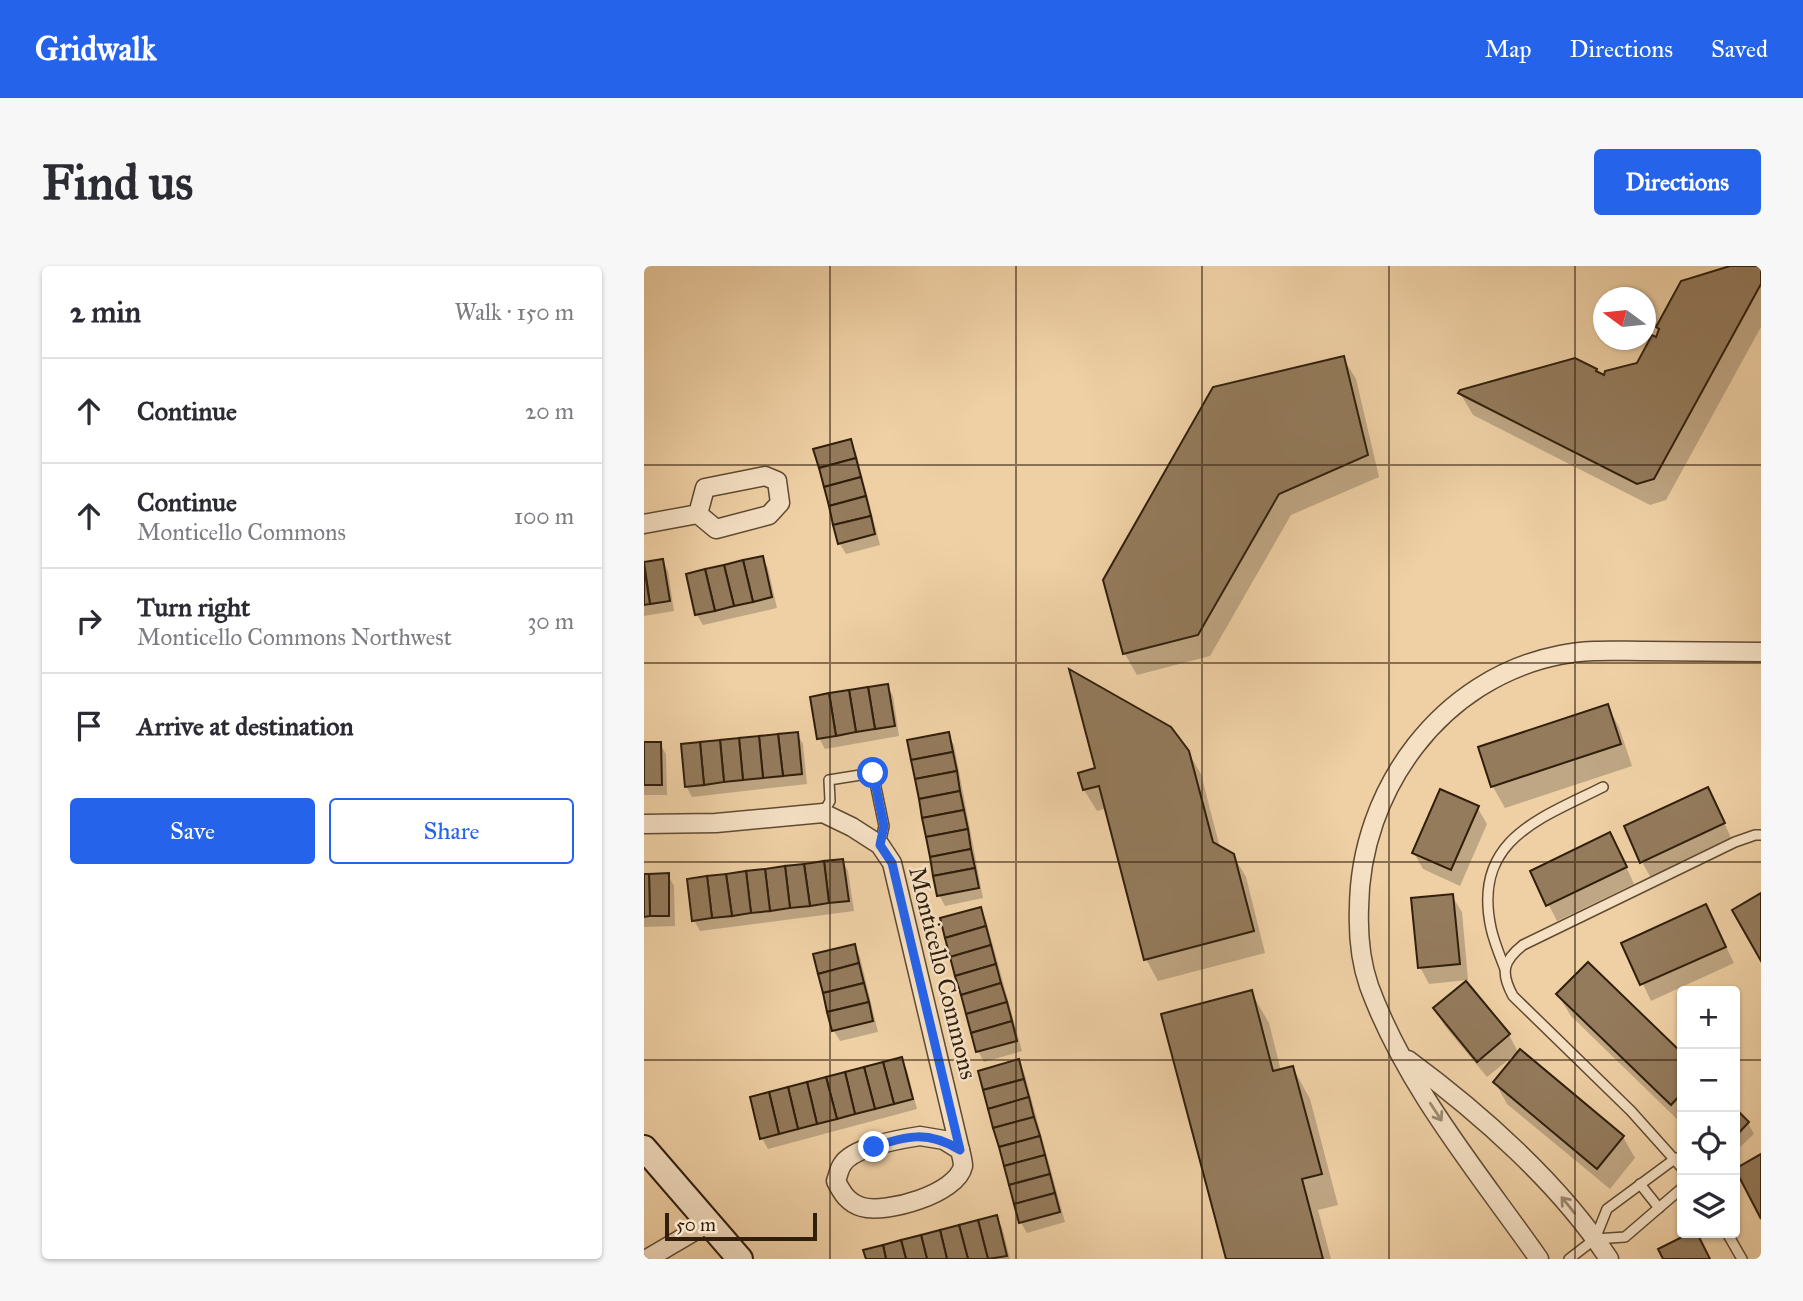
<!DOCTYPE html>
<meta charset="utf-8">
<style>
body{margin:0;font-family:"IM FELL Great Primer",serif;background:#f7f7f7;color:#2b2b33}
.controls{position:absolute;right:21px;bottom:21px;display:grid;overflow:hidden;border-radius:7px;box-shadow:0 2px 5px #0004}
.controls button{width:63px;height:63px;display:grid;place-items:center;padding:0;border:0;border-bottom:2px solid #e1e1e2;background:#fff;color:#2b2b33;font:35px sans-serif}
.compass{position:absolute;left:949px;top:21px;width:63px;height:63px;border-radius:50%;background:#fff;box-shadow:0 2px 5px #0004;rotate:285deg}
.scale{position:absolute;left:21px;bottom:18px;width:152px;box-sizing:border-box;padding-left:7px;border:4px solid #311f0c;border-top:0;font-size:19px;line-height:24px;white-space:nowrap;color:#311f0c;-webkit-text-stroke:5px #f5e0c4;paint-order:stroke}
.stop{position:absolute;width:21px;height:21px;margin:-16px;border:5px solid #2563eb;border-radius:50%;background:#fff}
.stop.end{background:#2563eb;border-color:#fff;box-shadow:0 2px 7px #0008}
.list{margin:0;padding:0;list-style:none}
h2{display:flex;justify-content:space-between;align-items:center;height:91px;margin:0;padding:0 28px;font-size:30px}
h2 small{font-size:23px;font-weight:400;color:#7c7c81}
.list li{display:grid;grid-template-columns:46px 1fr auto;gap:21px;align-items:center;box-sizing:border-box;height:105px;padding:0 28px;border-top:2px solid #e1e1e2}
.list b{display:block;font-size:26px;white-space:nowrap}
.list p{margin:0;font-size:23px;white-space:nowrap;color:#7c7c81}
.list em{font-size:23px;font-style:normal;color:#7c7c81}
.actions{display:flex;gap:14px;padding:21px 28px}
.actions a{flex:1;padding:16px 0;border:2px solid #2563eb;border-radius:7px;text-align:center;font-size:24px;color:#2563eb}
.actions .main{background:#2563eb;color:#fff}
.icon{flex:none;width:38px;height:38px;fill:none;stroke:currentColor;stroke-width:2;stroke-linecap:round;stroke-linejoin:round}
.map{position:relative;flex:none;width:1117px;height:993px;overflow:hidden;border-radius:7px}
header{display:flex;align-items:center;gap:42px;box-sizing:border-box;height:98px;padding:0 35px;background:#2563eb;color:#fff}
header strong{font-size:33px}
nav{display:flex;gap:38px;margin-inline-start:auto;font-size:24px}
.intro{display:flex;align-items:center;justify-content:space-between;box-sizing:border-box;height:168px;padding:0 42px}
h1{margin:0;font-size:49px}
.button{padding:18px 32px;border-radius:7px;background:#2563eb;color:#fff;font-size:24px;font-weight:700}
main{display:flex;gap:42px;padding:0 42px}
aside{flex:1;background:#fff;border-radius:7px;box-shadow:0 2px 5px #0004}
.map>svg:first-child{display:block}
</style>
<header>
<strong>Gridwalk</strong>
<nav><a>Map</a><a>Directions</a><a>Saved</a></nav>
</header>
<div class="intro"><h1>Find us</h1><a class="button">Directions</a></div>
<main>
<aside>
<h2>2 min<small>Walk · 150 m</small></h2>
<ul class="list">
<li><svg class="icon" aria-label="ahead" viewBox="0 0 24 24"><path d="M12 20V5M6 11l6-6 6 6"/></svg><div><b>Continue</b></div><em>20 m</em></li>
<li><svg class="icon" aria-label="ahead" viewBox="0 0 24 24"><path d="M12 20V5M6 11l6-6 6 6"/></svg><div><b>Continue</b><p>Monticello Commons</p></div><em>100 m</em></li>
<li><svg class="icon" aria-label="right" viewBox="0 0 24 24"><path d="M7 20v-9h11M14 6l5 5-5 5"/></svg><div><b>Turn right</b><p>Monticello Commons Northwest</p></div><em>30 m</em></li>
<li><svg class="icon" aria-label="arrive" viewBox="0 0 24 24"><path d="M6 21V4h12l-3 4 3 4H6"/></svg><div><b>Arrive at destination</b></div></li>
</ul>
<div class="actions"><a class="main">Save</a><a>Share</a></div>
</aside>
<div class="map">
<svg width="1117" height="993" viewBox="0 0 1117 993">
<rect width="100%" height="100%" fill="#efd0a5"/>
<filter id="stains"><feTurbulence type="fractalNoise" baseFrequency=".00286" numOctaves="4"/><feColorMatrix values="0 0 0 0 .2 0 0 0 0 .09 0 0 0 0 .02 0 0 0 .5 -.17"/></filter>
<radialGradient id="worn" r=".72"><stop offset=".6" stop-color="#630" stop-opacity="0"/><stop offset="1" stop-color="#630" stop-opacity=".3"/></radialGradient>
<!-- shadow -->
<g fill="#0003">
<path d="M 1092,0 L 1117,0 L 1117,61 L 1022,234 L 1006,239 L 829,149 L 816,127 L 952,104 L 955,108 L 961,111 L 995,98 L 1012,73 Z"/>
<path d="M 699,92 L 712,113 L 735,211 L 647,249 L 566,390 L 493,409 L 481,388 Z"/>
<path d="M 206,175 L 212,186 L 236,279 L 202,288 L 196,278 L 172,184 Z"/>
<path d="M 118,292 L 124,302 L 133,342 L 59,359 L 53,349 L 44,309 Z"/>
<path d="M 18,295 L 24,305 L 30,345 L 0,350 L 0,298 Z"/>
<path d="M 243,420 L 249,430 L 255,470 L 181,483 L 175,472 Z"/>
<path d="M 963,440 L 975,461 L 988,500 L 861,542 L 849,521 L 836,483 Z"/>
<path d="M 153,468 L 159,478 L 163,518 L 48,531 L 42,520 Z"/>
<path d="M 304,468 L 310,479 L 339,632 L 301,640 L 295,629 Z"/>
<path d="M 0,478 L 16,478 L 22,488 L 23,529 L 0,529 Z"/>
<path d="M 544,486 L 557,508 L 576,582 L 589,589 L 602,611 L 621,687 L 514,715 L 502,693 L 463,542 L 453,545 L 440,524 L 436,508 Z"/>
<path d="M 1072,539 L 1088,574 L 1007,612 L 998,596 Z"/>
<path d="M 833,541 L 843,558 L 816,620 L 779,603 L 770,587 Z"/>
<path d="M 975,585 L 990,618 L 913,655 L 888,606 Z"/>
<path d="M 198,594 L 204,605 L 210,645 L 56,665 L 50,654 Z"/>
<path d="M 24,609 L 30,620 L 31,660 L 0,661 L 0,610 Z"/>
<path d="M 808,630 L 818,646 L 824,714 L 785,718 L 776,701 Z"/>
<path d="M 1062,640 L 1090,697 L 1007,735 L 980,678 Z"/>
<path d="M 336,643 L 342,654 L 378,785 L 340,796 L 334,785 Z"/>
<path d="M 210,680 L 216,691 L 234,766 L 196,775 L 190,765 Z"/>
<path d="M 944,698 L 1038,790 L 1038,858 L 927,750 L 914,729 Z"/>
<path d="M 821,717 L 865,769 L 874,786 L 843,811 L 800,759 L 791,742 Z"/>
<path d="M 607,726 L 625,757 L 637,805 L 649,802 L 666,833 L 694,939 L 674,944 L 687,993 L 584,993 Z"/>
<path d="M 257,793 L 263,804 L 273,843 L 124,883 L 118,872 Z"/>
<path d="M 374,795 L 380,806 L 421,956 L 383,967 L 377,957 L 336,806 Z"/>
<path d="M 851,816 L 979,871 L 991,892 L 966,923 L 863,838 Z"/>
<path d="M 1091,844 L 1104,857 L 1110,868 L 1092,885 Z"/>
<path d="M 352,951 L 358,961 L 366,993 L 224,993 Z"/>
</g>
<!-- building -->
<g fill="#947b5c" stroke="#311f0c" stroke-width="2">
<path d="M 1086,0 L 1117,0 L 1117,18 L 1010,213 L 993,218 L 814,127 L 816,124 L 931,92 L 953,103 L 952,105 L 960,109 L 961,105 L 993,97 L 1008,69 L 1012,71 L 1015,63 L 1012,61 L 1037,15 Z"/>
<path d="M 700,90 L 724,189 L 635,228 L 554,369 L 479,388 L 459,314 L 569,121 Z"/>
<path d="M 207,173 L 212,192 L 175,202 L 169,183 Z"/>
<path d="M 212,192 L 217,211 L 180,221 L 175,202 Z"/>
<path d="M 217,211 L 222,230 L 185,240 L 180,221 Z"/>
<path d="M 222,230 L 227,250 L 189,259 L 185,240 Z"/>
<path d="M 227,250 L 231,268 L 194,278 L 189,259 Z"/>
<path d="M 119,290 L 128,331 L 109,336 L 99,294 Z"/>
<path d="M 19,293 L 26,335 L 6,338 L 0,296 Z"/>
<path d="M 99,294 L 109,336 L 90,340 L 80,299 Z"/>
<path d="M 80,299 L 90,340 L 71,345 L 61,303 Z"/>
<path d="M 0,301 L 6,338 L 0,339 Z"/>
<path d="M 61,303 L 71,345 L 51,349 L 42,308 Z"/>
<path d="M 425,403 L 527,461 L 545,485 L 569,576 L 590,588 L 610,665 L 500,694 L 455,520 L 439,524 L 434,507 L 451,502 Z"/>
<path d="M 244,418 L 251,460 L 231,463 L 224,421 Z"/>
<path d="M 224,421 L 231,463 L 212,466 L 205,424 Z"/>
<path d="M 205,424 L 212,466 L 192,470 L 185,427 Z"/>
<path d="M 185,427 L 192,470 L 173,473 L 166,431 Z"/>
<path d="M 964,438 L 977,478 L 847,521 L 834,481 Z"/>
<path d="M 154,466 L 158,508 L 139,510 L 134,468 Z"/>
<path d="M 305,466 L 309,486 L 267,494 L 263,474 Z"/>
<path d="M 134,468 L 139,510 L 119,512 L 115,470 Z"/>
<path d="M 115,470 L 119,512 L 99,514 L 95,472 Z"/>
<path d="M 95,472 L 99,514 L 80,516 L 76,474 Z"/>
<path d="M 76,474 L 80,516 L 60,519 L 56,476 Z"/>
<path d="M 0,476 L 17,476 L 18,519 L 0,519 Z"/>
<path d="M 56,476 L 60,519 L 41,521 L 37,478 Z"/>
<path d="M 309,486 L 313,505 L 271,513 L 267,494 Z"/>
<path d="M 313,505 L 316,525 L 275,533 L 271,513 Z"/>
<path d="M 1064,521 L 1081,557 L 996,597 L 980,560 Z"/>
<path d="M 796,523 L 835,540 L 807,604 L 768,587 Z"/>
<path d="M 316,525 L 320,544 L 278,552 L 275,533 Z"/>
<path d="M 320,544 L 324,563 L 282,571 L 278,552 Z"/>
<path d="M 324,563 L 327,583 L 286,591 L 282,571 Z"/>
<path d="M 966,566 L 983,601 L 902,640 L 886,605 Z"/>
<path d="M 327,583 L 331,602 L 289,610 L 286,591 Z"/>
<path d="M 199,593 L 205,635 L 185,637 L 180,595 Z"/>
<path d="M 180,595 L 185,637 L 166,640 L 160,598 Z"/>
<path d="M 160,598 L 166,640 L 146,642 L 141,600 Z"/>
<path d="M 141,600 L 146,642 L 126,645 L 121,603 Z"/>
<path d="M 331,602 L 335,622 L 293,630 L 289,610 Z"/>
<path d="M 121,603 L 126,645 L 107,647 L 102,605 Z"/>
<path d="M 102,605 L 107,647 L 88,650 L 82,608 Z"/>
<path d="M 25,607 L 25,650 L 6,650 L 5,608 Z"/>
<path d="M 0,608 L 5,608 L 6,650 L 0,651 Z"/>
<path d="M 82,608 L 88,650 L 68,652 L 63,610 Z"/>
<path d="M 63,610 L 68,652 L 48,655 L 43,613 Z"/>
<path d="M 1117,627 L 1117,695 L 1088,644 Z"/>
<path d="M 809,628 L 816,698 L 774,702 L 767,632 Z"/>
<path d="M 1062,638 L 1082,681 L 996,719 L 977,677 Z"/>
<path d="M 337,641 L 342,660 L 301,672 L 296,652 Z"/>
<path d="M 342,660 L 347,679 L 306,691 L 301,672 Z"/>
<path d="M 211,678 L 215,697 L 174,708 L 169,688 Z"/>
<path d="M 347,679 L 352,698 L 311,710 L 306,691 Z"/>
<path d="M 944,696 L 1038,787 L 1038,827 L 1027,839 L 912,728 Z"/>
<path d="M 215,697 L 220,717 L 179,727 L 174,708 Z"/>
<path d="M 352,698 L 357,717 L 317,729 L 311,710 Z"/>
<path d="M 822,715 L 866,768 L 833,796 L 789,742 Z"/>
<path d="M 220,717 L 225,736 L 183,746 L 179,727 Z"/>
<path d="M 357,717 L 363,736 L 322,748 L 317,729 Z"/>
<path d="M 608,724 L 629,805 L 649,800 L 678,908 L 658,913 L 679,993 L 582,993 L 517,748 Z"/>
<path d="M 225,736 L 229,755 L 188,765 L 183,746 Z"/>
<path d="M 363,736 L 368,755 L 327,767 L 322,748 Z"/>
<path d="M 368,755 L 373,775 L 332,786 L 327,767 Z"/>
<path d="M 876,783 L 980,870 L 953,903 L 849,816 Z"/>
<path d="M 258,791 L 269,833 L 250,838 L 239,796 Z"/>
<path d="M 375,793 L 380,813 L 339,824 L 334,805 Z"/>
<path d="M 239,796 L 250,838 L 231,843 L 220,801 Z"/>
<path d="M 220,801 L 231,843 L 211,848 L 201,806 Z"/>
<path d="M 201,806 L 211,848 L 193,853 L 182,811 Z"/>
<path d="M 182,811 L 193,853 L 173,858 L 163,816 Z"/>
<path d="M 380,813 L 385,831 L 344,843 L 339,824 Z"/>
<path d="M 163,816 L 173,858 L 154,863 L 144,821 Z"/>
<path d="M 144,821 L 154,863 L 135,868 L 125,826 Z"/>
<path d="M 125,826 L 135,868 L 116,873 L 106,831 Z"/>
<path d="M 385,831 L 390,851 L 349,862 L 344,843 Z"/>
<path d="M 1091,842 L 1105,856 L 1091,871 Z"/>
<path d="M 390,851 L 396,870 L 355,881 L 349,862 Z"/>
<path d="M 396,870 L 401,889 L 360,900 L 355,881 Z"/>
<path d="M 1117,888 L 1117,953 L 1091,903 Z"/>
<path d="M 401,889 L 406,908 L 365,919 L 360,900 Z"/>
<path d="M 406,908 L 411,927 L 370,938 L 365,919 Z"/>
<path d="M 411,927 L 416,946 L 375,957 L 370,938 Z"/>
<path d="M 353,949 L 363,990 L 344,993 L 334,954 Z"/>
<path d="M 334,954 L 344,993 L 324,993 L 315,959 Z"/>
<path d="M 315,959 L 324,993 L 303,993 L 296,964 Z"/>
<path d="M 296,964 L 303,993 L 283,993 L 277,969 Z"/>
<path d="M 1046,967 L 1053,967 L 1066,993 L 1019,993 L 1014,983 Z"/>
<path d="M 277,969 L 283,993 L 262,993 L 257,974 Z"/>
<path d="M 257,974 L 262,993 L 242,993 L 239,979 Z"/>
<path d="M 239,979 L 242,993 L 222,993 L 219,984 Z"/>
</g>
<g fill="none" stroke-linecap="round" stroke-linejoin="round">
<!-- lane casing -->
<g stroke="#604b32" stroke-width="12">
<g id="lane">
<path d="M 179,547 L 186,535 L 185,514 L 229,507 L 240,560 L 236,579"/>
<path d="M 861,703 C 856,690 850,676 847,662 C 828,574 895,553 959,521"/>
<path d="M 1038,902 L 987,845 L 869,730 C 856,706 859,695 879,679 L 1091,576 L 1111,569 L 1117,569"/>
<path d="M 996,918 L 1015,942"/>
<path d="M 1083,967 L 1098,993"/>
<path d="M 951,973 L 981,971 L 1038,922"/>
<path d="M 925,993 L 951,973 L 963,943 L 1032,892"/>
</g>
</g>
<!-- street casing -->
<g stroke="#604b32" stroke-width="21">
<g id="street">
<path d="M 121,210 L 133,215 L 136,237 L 125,249 L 72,263 L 54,248 L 61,222 Z"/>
<path d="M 0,258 L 54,248"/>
<path d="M 0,558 L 72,557 L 179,547 L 208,561 L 236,579 L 248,597 L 316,884"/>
<path d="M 764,794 C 836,847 916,918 965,993"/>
<path d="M 276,870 L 300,874 L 316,884 C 317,888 319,895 319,900 C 313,928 242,948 218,941 C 204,937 198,927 192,915 C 194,910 195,903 198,899 C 208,881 257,873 276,870 Z"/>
<path d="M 3,993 L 66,956"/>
<path d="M 895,993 C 834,906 762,821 725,720 C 716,694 714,668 715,642 C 716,523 798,412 916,389 C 944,383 972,385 1001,385 C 1039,385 1078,386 1117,386"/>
</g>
</g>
<!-- secondary casing -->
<g stroke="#311f0c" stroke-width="28">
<path id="secondary" d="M 0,882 L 96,993"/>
</g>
<!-- lane -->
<use href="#lane" stroke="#f5e0c4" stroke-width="9"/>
<!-- street -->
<use href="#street" stroke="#f5e0c4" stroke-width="18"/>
<!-- secondary -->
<use href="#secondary" stroke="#f5e0c4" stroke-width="24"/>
</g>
<!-- one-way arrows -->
<defs><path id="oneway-shaft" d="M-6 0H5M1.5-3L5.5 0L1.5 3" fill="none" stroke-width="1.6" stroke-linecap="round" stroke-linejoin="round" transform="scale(1.75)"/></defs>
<g stroke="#9d8971">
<use href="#oneway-shaft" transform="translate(792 846) rotate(57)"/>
<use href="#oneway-shaft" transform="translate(924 939) rotate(-129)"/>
</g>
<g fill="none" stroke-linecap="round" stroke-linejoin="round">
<!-- route -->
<path stroke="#2563eb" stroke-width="9" d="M 229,507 L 240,560 L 236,579 L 248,597 L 316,884 C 285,865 263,869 230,881"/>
</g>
<!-- grid -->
<path fill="none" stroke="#311f0c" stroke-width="2" stroke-opacity="0.55" d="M 186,0 L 186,993M 372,0 L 372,993M 558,0 L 558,993M 745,0 L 745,993M 931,0 L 931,993M 0,199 L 1117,199M 0,397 L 1117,397M 0,596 L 1117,596M 0,794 L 1038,794M 1091,794 L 1117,794"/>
<g text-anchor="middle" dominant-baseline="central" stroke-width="5" stroke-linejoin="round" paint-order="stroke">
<!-- street labels -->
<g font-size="24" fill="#311f0c" stroke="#f5e0c4">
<text transform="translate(299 707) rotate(76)">Monticello Commons</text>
</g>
</g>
<rect width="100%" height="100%" filter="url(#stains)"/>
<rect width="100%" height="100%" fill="url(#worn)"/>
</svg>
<div class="controls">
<button>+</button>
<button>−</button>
<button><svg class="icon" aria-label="locate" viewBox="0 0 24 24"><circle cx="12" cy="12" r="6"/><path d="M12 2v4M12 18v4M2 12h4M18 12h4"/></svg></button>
<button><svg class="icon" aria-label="layers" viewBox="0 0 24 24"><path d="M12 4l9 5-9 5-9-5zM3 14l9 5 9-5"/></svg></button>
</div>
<svg class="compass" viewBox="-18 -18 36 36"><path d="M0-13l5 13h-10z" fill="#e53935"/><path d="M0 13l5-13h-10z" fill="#7c7c81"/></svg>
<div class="scale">50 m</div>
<div class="stop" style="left:229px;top:507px"></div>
<div class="stop end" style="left:230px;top:881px"></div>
</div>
</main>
